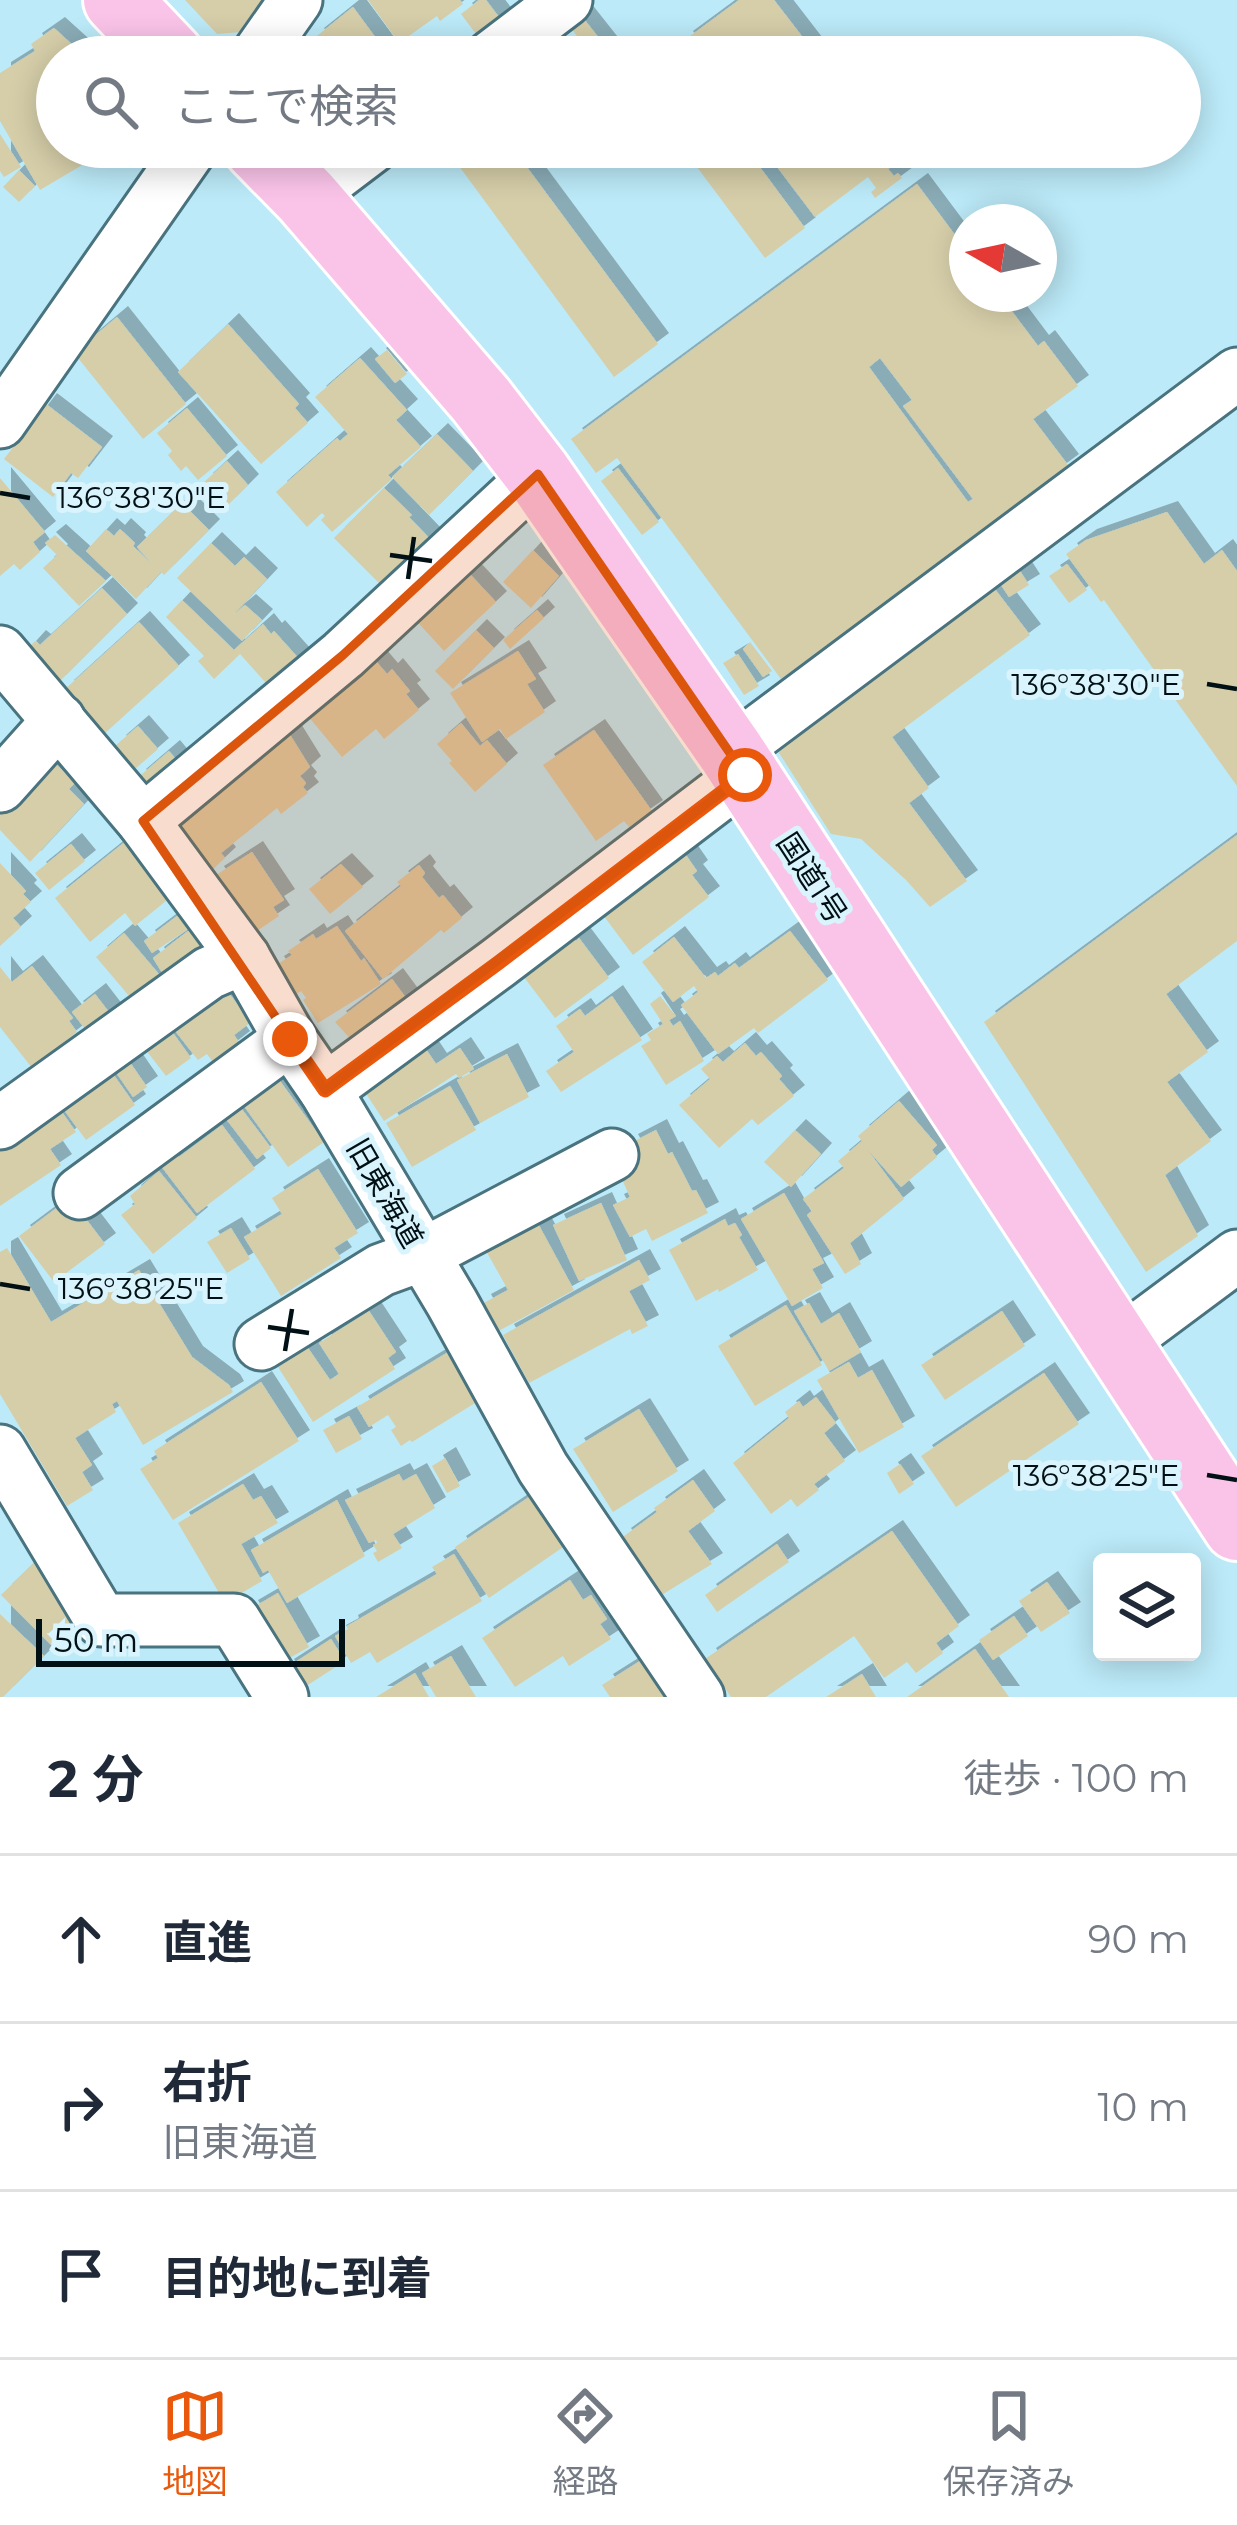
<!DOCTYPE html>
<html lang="ja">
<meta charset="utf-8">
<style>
body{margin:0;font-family:Montserrat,"Noto Sans JP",sans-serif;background:#f2f2f3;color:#1f2937}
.controls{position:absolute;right:36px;bottom:36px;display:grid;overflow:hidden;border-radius:12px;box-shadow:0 6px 30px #0003}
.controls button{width:108px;height:108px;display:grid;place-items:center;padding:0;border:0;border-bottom:3px solid #e0e1e3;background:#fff;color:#1f2937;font:60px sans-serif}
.compass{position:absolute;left:949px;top:204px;width:108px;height:108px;border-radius:50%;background:#fff;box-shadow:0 6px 30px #0003;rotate:279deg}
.scale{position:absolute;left:36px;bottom:30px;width:309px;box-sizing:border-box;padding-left:12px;border:6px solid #011015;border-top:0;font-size:33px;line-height:42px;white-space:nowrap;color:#011015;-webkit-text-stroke:9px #d9f4fc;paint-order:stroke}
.stop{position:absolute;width:36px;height:36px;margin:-27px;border:9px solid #ea580c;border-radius:50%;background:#fff}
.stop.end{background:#ea580c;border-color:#fff;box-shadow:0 3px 12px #0008}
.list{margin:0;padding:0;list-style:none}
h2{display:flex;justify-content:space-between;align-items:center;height:156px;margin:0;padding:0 48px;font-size:51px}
h2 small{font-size:39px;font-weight:400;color:#747a83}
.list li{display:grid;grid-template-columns:78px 1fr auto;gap:36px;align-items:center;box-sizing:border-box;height:168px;padding:0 48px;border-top:3px solid #e0e1e3}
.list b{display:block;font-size:45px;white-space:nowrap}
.list p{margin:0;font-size:39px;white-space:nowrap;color:#747a83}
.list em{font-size:39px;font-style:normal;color:#747a83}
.icon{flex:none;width:66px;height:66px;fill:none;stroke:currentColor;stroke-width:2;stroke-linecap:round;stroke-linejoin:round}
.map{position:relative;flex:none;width:1237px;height:1697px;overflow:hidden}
.search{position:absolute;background:#fff;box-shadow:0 6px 30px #0003;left:36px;right:36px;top:36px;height:132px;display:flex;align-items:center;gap:30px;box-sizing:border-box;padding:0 42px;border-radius:66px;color:#747a83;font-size:45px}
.sheet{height:660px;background:#fff}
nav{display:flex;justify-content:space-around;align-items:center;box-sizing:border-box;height:168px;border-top:3px solid #e0e1e3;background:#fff;font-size:33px;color:#747a83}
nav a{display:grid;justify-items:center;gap:6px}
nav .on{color:#ea580c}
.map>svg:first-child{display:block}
</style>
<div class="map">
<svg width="1237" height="1697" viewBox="0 0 1237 1697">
<defs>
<filter id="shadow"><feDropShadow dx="11" dy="-11" stdDeviation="0" flood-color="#0004"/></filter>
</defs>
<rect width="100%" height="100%" fill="#bceaf8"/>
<!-- building -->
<g fill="#d6cea9" fill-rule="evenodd" filter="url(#shadow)">
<path d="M 185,0 L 264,0 L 241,32 L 217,34 Z"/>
<path d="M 368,0 L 460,0 L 463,4 L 440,21 L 437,16 L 399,43 Z"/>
<path d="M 479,0 L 486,0 L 502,21 L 479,38 L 461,14 Z"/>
<path d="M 739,0 L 774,0 L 818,57 L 693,57 L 682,42 Z"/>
<path d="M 353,7 L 390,57 L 304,57 L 318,46 L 313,39 Z"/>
<path d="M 576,9 L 614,57 L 593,57 L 564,19 Z"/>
<path d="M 54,28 L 86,57 L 57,57 L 57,147 L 81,147 L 89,161 L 40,190 L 0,121 L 0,73 L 35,51 L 31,44 Z"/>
<path d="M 0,134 L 21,167 L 4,177 L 0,171 Z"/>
<path d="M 445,147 L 512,147 L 658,344 L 614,377 Z"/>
<path d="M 682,147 L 745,147 L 805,228 L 765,258 Z"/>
<path d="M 762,147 L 887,147 L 898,162 L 888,169 L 894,176 L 898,173 L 902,178 L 875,198 L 871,192 L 876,188 L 868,177 L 815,217 Z"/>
<path d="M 19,170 L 35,186 L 19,202 L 3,187 Z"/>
<path d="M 917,184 L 967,251 L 967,294 L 999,294 L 1038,346 L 1044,341 L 1078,386 L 1033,419 L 1068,465 L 1049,479 L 1056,489 L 1033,507 L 1027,499 L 781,679 L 617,458 L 596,473 L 571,439 ZM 880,358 L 912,400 L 903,406 L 973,499 L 968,502 L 869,367 Z"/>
<path d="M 117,317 L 186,404 L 143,439 L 74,353 Z"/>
<path d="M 228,324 L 299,404 L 295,408 L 308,423 L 261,464 L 178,372 Z"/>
<path d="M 387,350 L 407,374 L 395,383 L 375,359 Z"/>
<path d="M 360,358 L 407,410 L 396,420 L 421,447 L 388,475 L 392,479 L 332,532 L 321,520 L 325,516 L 322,513 L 307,527 L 276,492 L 337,438 L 340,441 L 348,434 L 315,397 Z"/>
<path d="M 46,404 L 102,447 L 78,478 L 71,473 L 53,497 L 4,459 Z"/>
<path d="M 187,408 L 227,456 L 198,480 L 186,466 L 181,471 L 168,455 L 172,451 L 157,433 Z"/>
<path d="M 437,434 L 473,471 L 429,515 L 392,477 Z"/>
<path d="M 227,461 L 248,485 L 225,508 L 202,484 Z"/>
<path d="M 618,468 L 659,522 L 642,535 L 601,481 Z"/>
<path d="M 0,478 L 45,532 L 33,542 L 40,552 L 20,570 L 14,564 L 0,576 Z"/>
<path d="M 384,488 L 412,515 L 409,517 L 431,540 L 383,587 L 334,538 Z"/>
<path d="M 182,503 L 209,530 L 164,575 L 161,572 L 136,599 L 86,551 L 106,529 L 114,536 L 120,529 L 135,543 L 133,546 L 151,563 L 137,547 Z"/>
<path d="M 1167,512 L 1204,564 L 1222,550 L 1237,571 L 1237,786 L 1104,600 L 1101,602 L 1066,554 L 1086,540 Z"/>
<path d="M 55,535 L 106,581 L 79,606 L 43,568 L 57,555 L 45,543 Z"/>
<path d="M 211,543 L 235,566 L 244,557 L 267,579 L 233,615 L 245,605 L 262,620 L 242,641 L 177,578 Z"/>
<path d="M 533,550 L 559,576 L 531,608 L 503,582 Z"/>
<path d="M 1067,564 L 1087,590 L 1069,603 L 1049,576 Z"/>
<path d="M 467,571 L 496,602 L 444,651 L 412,616 Z"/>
<path d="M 1020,571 L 1029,585 L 1009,597 L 1001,585 Z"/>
<path d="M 991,584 L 1030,635 L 892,737 L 929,788 L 909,803 L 967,881 L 930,907 L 906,880 L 861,839 L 831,834 L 774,745 Z"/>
<path d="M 102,588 L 127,614 L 55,686 L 25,652 L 35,641 L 40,645 Z"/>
<path d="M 182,600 L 234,650 L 263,624 L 271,634 L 274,631 L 309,670 L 274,692 L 240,654 L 214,679 L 198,661 L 204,656 L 166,617 Z"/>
<path d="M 537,610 L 544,618 L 510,649 L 503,640 Z"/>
<path d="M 139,622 L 179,666 L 103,735 L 63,691 Z"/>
<path d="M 476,630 L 494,648 L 453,689 L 435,671 Z"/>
<path d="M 750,642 L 772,671 L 763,677 L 743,649 Z"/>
<path d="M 518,651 L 536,679 L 527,684 L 545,712 L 506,739 L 500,729 L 482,742 L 450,693 Z"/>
<path d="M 369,653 L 387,674 L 392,669 L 410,691 L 406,694 L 419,710 L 384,739 L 376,729 L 342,757 L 303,710 Z"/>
<path d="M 738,654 L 759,686 L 744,695 L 723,663 Z"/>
<path d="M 461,723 L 480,746 L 487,740 L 507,764 L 475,792 L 449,763 L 452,761 L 437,744 Z"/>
<path d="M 284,725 L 310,767 L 300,776 L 306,783 L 303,787 L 308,793 L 281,814 L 277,808 L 221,853 L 225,858 L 210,872 L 165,817 Z"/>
<path d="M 138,726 L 158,749 L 135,769 L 115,746 Z"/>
<path d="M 594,730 L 652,811 L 629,827 L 624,821 L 596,841 L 543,765 Z"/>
<path d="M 169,751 L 189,775 L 155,803 L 135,780 Z"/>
<path d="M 51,759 L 75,783 L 69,789 L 84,804 L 30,862 L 0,830 L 0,809 Z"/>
<path d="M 1237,835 L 1237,941 L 1166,994 L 1208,1052 L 1167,1082 L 1211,1141 L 1165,1175 L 1198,1236 L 1146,1272 L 984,1022 Z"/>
<path d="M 126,841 L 171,897 L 135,926 L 125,913 L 90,942 L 55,898 Z"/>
<path d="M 71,844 L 85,861 L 49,890 L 35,873 Z"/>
<path d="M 679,845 L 697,871 L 692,875 L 709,897 L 633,955 L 597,907 Z"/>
<path d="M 252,852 L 284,900 L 273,907 L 279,916 L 251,935 L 213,877 Z"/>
<path d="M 0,863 L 26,891 L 23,894 L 31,902 L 13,918 L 21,927 L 0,946 Z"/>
<path d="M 341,864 L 363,887 L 330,914 L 309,889 Z"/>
<path d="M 419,865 L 425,873 L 422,877 L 439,898 L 443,895 L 462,918 L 444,933 L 441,930 L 383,979 L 345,931 L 401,886 L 397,882 Z"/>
<path d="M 185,910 L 196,924 L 152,953 L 144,941 Z"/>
<path d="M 337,926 L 361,961 L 364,958 L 381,984 L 318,1023 L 303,1000 L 306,998 L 301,991 L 292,997 L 273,967 L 292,955 L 288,951 L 313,934 L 316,939 Z"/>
<path d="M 192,928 L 210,952 L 169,984 L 153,958 Z"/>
<path d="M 568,930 L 576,941 L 579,938 L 609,978 L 555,1018 L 517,968 Z"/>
<path d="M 790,931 L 828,980 L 758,1033 L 754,1028 L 718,1054 L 681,1005 L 698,992 L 694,986 L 673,1002 L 642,962 L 674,937 L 706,978 L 715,972 L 718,976 L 735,963 L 739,968 Z"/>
<path d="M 124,933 L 169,986 L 141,1010 L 96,957 Z"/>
<path d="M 32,966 L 73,1018 L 69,1021 L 77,1032 L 32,1068 L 0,1027 L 0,967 L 12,982 Z"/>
<path d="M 392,979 L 412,1006 L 358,1047 L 335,1022 Z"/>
<path d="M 221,983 L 251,1022 L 234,1035 L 239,1042 L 213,1062 L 207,1054 L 198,1060 L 169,1023 Z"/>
<path d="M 95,994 L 112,1016 L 89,1034 L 72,1012 Z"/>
<path d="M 612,996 L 642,1040 L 561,1092 L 546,1071 L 574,1052 L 556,1026 L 580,1009 L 585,1016 Z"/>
<path d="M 660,996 L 676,1016 L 669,1020 L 673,1026 L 680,1021 L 704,1061 L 666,1085 L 641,1046 L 651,1040 L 647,1034 L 663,1024 L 650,1004 Z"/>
<path d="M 168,1026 L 191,1058 L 166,1076 L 142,1045 Z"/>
<path d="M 417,1036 L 436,1064 L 460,1048 L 474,1069 L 459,1078 L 456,1074 L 384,1121 L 359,1083 Z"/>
<path d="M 745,1043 L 756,1056 L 761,1052 L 782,1076 L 779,1079 L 794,1096 L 758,1125 L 752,1119 L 719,1148 L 679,1105 L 710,1079 L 701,1069 L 717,1056 L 723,1062 Z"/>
<path d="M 507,1054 L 529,1097 L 480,1123 L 457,1080 Z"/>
<path d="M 129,1061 L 147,1087 L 133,1097 L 115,1071 Z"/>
<path d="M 106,1064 L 135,1105 L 86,1140 L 56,1099 Z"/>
<path d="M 280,1081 L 324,1142 L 288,1167 L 244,1106 Z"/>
<path d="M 450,1086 L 476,1130 L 412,1167 L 386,1123 Z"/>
<path d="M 899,1101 L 937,1145 L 932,1150 L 937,1157 L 901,1187 L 867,1149 L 904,1199 L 850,1243 L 861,1264 L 845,1274 L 807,1215 L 812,1211 L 803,1199 L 844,1168 L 838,1161 L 862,1141 L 858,1136 Z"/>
<path d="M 238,1104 L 271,1148 L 257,1159 L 223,1115 Z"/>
<path d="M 57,1105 L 76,1132 L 50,1149 L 61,1165 L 0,1206 L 0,1139 Z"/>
<path d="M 222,1125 L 255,1169 L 197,1213 L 158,1162 L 174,1150 L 179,1157 Z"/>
<path d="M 656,1130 L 668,1154 L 672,1152 L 692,1191 L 696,1190 L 708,1213 L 652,1241 L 646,1229 L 630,1237 L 613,1205 L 630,1197 L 620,1175 L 638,1165 L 627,1145 Z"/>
<path d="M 795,1130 L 821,1154 L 791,1187 L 764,1162 Z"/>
<path d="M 318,1169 L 358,1233 L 334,1248 L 341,1258 L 281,1296 L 244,1237 L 282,1214 L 272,1198 Z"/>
<path d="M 159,1171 L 197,1218 L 153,1254 L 121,1215 L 135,1204 L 130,1196 Z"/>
<path d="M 784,1193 L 824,1263 L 812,1269 L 823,1288 L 792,1306 L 741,1219 Z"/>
<path d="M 70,1198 L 105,1244 L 54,1282 L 19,1236 Z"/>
<path d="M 601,1203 L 627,1260 L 579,1281 L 553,1225 Z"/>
<path d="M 725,1219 L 728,1226 L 735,1223 L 742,1235 L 739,1237 L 758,1270 L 719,1292 L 718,1289 L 696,1301 L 669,1250 Z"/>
<path d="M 536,1220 L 574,1290 L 495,1333 L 480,1305 L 508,1290 L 485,1249 Z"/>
<path d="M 231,1228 L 250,1259 L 227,1273 L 207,1242 Z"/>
<path d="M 7,1248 L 51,1322 L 139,1270 L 192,1357 L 229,1385 L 233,1392 L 143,1445 L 117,1401 L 112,1404 L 116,1412 L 75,1438 L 92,1465 L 82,1472 L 93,1490 L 67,1506 L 0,1394 L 0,1252 Z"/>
<path d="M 639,1260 L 650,1280 L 629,1291 L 648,1326 L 632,1334 L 630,1329 L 529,1383 L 503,1335 Z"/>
<path d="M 809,1303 L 821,1324 L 839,1313 L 861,1352 L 829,1371 L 794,1311 Z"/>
<path d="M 786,1305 L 822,1365 L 755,1406 L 718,1346 Z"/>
<path d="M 369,1311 L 396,1352 L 388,1358 L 395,1369 L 313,1422 L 278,1367 L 308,1348 L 330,1380 L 339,1374 L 319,1343 Z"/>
<path d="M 1002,1311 L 1025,1346 L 945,1400 L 921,1365 Z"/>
<path d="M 450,1351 L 480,1400 L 412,1442 L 410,1440 L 401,1446 L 391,1430 L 396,1427 L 388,1415 L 369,1427 L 357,1407 Z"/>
<path d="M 849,1362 L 858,1378 L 872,1370 L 904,1427 L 859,1453 L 817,1380 Z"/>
<path d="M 1044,1373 L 1079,1424 L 956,1507 L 921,1456 Z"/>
<path d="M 261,1382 L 299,1441 L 173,1520 L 140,1469 L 158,1458 L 154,1451 Z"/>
<path d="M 816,1397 L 836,1423 L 824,1433 L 845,1461 L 814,1484 L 819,1490 L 797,1507 L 791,1499 L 771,1514 L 733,1463 L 789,1418 L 785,1412 L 799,1401 L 803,1407 Z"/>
<path d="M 639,1409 L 678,1471 L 613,1512 L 573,1449 Z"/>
<path d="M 349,1416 L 362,1439 L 336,1453 L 323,1430 Z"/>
<path d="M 445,1458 L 460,1486 L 447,1493 L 432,1466 Z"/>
<path d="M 900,1464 L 914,1484 L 899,1494 L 887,1473 Z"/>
<path d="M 399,1474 L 403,1481 L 416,1474 L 435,1508 L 393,1534 L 402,1548 L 378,1562 L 373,1553 L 377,1551 L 373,1545 L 377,1543 L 376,1540 L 369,1543 L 345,1500 Z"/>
<path d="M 693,1480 L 715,1511 L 688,1531 L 712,1564 L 660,1596 L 620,1539 L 657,1512 L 654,1508 Z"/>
<path d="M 243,1484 L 253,1500 L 261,1496 L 278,1523 L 241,1544 L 262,1581 L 225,1603 L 178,1523 Z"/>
<path d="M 535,1493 L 569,1543 L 489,1598 L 455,1547 Z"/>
<path d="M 337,1500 L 365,1556 L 287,1603 L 268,1570 L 263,1573 L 251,1550 Z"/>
<path d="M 892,1531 L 959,1626 L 936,1643 L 943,1653 L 916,1673 L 907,1662 L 884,1678 L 854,1636 L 766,1697 L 731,1697 L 705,1659 Z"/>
<path d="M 777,1544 L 789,1562 L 717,1612 L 705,1595 Z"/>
<path d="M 454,1554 L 482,1601 L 377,1663 L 370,1652 L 351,1663 L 335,1636 L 348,1629 L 347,1626 L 437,1574 L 432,1567 Z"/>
<path d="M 37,1560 L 81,1619 L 53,1647 L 1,1595 Z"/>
<path d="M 570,1580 L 583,1600 L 591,1595 L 607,1619 L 600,1624 L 611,1639 L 569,1666 L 563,1656 L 515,1687 L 482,1638 Z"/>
<path d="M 1047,1582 L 1070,1613 L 1041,1632 L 1019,1601 Z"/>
<path d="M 278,1593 L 309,1647 L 277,1665 L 247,1611 Z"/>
<path d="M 0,1614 L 44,1656 L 3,1697 L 0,1697 Z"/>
<path d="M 1014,1616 L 1028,1636 L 993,1660 L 979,1640 Z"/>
<path d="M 331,1639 L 345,1661 L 297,1692 L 283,1670 Z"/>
<path d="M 975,1649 L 1009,1697 L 907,1697 Z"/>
<path d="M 451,1656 L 476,1697 L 436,1697 L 422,1673 Z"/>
<path d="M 640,1661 L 665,1697 L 610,1697 L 602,1685 Z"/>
<path d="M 415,1673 L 429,1697 L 376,1697 Z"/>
<path d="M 862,1674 L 876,1697 L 826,1697 Z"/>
</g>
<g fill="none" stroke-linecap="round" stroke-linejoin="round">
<!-- minor casing -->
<g stroke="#48737f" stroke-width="57">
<g id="minor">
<path d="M 256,57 L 296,0"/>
<path d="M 491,57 L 566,0"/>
<path d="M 306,197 L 372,147"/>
<path d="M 0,422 L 192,147"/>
<path d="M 0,652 L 143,821 L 244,958 L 290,1039 L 325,1090 L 452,1303 L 543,1468 L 698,1697"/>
<path d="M 731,752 L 1237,374"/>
<path d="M 0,786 L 59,720"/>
<path d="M 143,821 L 343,655 L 538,474"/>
<path d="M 325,1090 L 498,963 L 745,775"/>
<path d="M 0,1123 L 209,973 L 244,958"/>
<path d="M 80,1193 L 290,1039"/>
<path d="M 261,1344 L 381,1270 L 422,1255 L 612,1155"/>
<path d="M 1116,1346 L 1237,1256"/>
<path d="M 0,1451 L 101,1620 L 234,1620 L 282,1697"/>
</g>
</g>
<!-- highway casing -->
<g stroke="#fff" stroke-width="72">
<g id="highway">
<path d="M 117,0 L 171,57"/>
<path d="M 257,147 L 306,197 L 481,400 L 538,474 L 731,752 L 1237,1527"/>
</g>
</g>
<!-- minor -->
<use href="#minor" stroke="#fff" stroke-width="51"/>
<!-- highway -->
<use href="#highway" stroke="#fac4e9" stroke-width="66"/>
</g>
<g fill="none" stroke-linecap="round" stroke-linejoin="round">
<!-- route -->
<path stroke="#ea580c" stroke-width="15" d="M 290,1039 L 325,1090 L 498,963 L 745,775"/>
</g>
<!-- marked area -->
<path fill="#dc550c" fill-opacity="0.2" stroke="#dc550c" stroke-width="9" stroke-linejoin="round" d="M 538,474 L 745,775 L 325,1090 L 143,821 L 343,655 Z"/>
<!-- ticks -->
<path fill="none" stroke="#011015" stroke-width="4.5" d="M 0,493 L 30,498M 390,555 L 432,561M 408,579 L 414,537M 1207,684 L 1237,689M 0,1284 L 30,1289M 268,1327 L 309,1333M 285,1351 L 292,1309M 1207,1475 L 1237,1480"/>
<g text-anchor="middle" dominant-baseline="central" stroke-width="10" stroke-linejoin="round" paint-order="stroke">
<!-- street labels -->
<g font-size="30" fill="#011015" stroke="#d9f4fc">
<text transform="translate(812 878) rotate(57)">国道1号</text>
<text transform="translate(385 1193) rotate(60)">旧東海道</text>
</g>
</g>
<g font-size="30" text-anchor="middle" fill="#011015" stroke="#d9f4fc" stroke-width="10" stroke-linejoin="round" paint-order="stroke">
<text x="141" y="508">136°38'30"E</text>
<text x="1096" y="695">136°38'30"E</text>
<text x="141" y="1299">136°38'25"E</text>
<text x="1096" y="1486">136°38'25"E</text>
</g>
</svg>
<div class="controls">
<button><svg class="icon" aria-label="layers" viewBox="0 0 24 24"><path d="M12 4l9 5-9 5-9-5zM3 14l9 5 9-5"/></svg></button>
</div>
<svg class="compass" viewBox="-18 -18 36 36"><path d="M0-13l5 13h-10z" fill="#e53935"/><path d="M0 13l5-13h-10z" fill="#747a83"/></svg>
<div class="scale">50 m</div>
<div class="stop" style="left:745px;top:775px"></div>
<div class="stop end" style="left:290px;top:1039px"></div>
<div class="search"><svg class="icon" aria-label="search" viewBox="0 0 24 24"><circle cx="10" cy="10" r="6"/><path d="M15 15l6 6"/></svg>ここで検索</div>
</div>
<section class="sheet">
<h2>2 分<small>徒歩 · 100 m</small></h2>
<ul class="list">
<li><svg class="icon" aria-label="ahead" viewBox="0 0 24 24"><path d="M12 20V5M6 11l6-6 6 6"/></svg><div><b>直進</b></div><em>90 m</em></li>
<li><svg class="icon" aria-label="right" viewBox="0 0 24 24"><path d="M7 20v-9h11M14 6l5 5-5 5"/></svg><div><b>右折</b><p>旧東海道</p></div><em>10 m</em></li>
<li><svg class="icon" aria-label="arrive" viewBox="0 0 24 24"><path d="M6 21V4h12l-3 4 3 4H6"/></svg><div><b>目的地に到着</b></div></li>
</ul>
</section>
<nav>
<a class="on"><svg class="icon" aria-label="map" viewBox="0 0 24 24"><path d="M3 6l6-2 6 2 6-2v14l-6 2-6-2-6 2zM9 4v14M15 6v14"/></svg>地図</a>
<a><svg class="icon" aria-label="directions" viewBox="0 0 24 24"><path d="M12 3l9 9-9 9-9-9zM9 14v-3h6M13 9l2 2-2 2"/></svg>経路</a>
<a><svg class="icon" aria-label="saved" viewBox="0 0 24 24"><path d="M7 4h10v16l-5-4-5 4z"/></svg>保存済み</a>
</nav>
